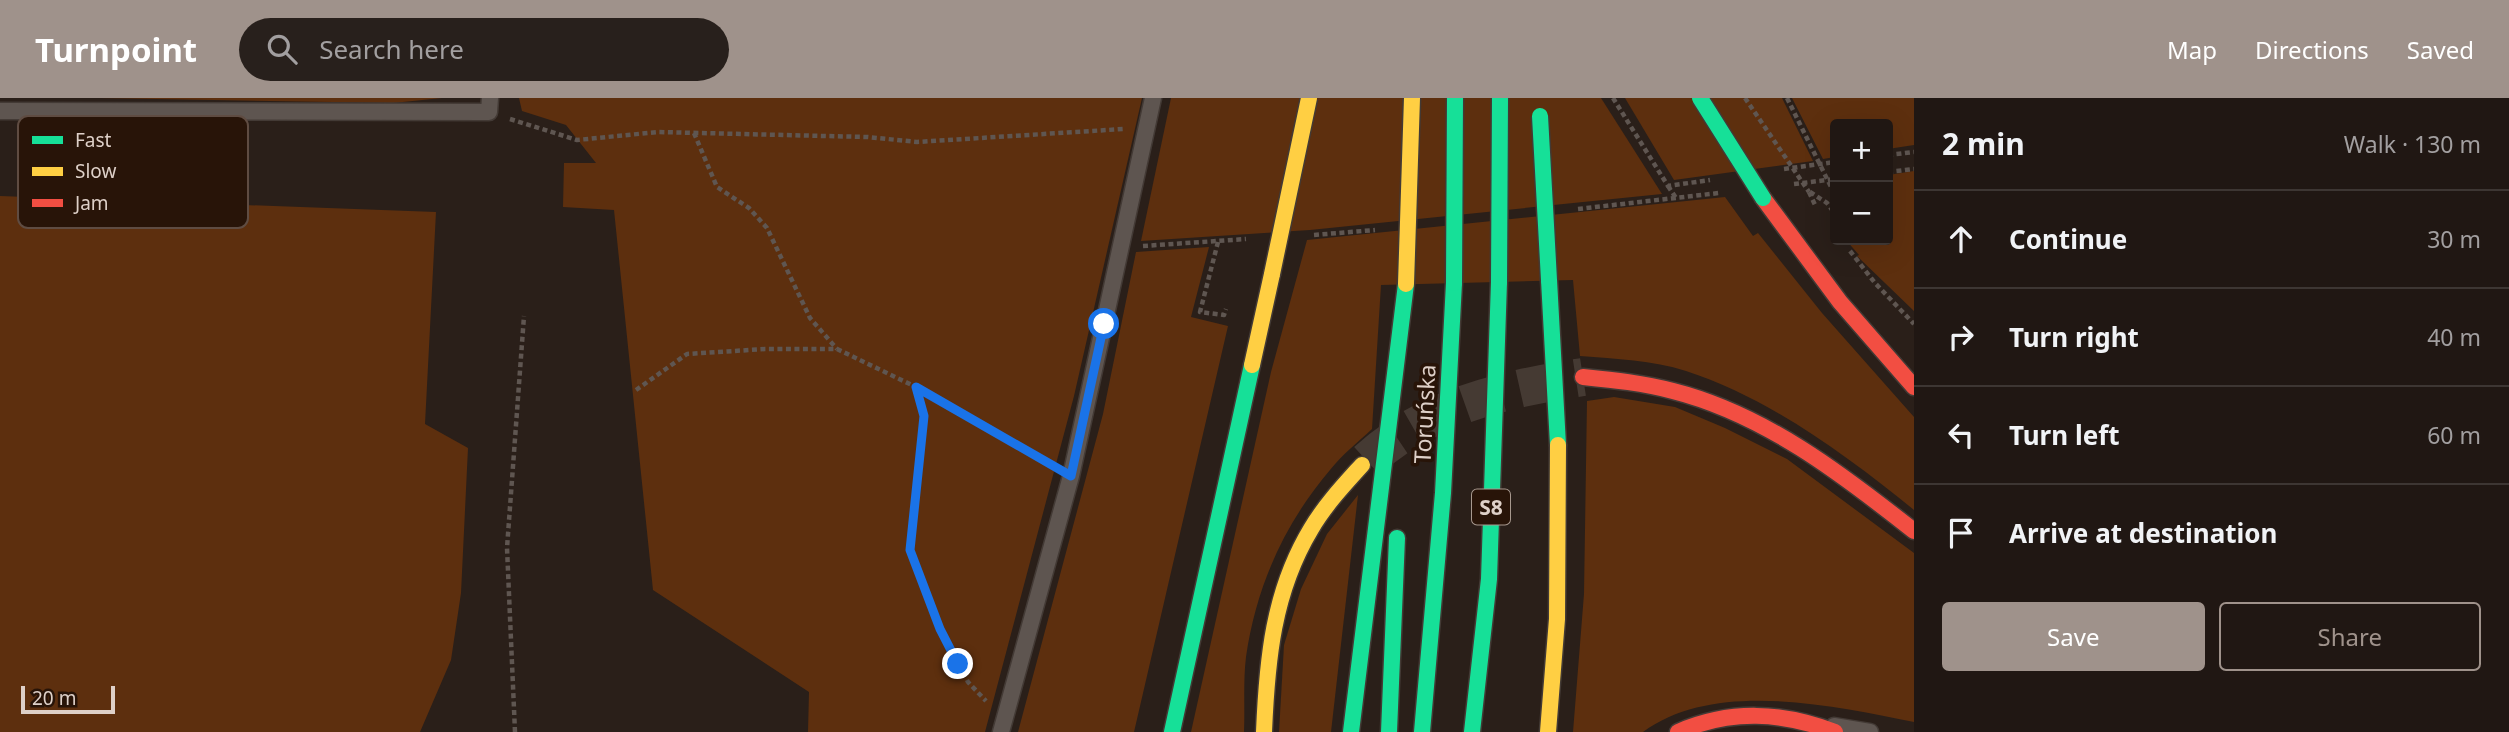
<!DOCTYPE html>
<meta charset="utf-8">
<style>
body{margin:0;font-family:"Noto Sans",sans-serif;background:#28201c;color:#f1f3f6}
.controls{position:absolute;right:21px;top:21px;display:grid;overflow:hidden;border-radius:7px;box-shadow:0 7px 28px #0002}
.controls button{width:63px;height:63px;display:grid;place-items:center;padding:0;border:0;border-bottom:2px solid #3d3633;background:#201713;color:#f1f3f6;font:35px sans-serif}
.scale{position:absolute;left:21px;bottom:18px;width:94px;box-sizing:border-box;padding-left:7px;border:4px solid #ded0c8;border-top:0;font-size:19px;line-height:24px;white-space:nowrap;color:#ded0c8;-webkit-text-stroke:5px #281408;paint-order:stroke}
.stop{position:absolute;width:21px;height:21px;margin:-16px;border:5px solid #1a73e8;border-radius:50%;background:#fff}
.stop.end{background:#1a73e8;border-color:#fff;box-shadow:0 2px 7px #0008}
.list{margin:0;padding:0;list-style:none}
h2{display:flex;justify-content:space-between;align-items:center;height:91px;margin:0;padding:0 28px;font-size:30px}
h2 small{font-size:23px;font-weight:400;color:#a29fa0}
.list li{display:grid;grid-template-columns:46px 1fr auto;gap:21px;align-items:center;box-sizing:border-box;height:98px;padding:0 28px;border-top:2px solid #3d3633}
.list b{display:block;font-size:26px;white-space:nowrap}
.list em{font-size:23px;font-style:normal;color:#a29fa0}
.actions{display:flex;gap:14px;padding:21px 28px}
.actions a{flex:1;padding:16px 0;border:2px solid #9f928b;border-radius:7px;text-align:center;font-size:24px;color:#9f928b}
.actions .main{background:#9f928b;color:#fff}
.icon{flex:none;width:38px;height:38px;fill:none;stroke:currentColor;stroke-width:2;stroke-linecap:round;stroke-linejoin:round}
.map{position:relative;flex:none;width:1914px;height:634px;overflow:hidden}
header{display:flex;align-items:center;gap:42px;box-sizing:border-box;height:98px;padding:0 35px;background:#9f928b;color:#fff}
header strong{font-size:33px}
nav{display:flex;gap:38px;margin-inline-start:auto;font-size:24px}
.search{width:490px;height:63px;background:#28201c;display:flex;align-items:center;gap:18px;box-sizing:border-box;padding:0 24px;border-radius:38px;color:#a29fa0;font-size:26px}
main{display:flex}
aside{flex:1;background:#201713}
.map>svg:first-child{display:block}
</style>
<header>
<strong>Turnpoint</strong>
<div class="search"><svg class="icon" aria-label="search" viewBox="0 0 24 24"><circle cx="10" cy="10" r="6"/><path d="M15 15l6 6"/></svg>Search here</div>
<nav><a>Map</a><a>Directions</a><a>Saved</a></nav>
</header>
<main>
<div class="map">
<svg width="1914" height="634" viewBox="0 0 1914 634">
<rect width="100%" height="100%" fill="#2a1f19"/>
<!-- green -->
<g fill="#5d2f0e">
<path d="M 98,0 L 442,0 L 393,5 Z"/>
<path d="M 519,0 L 1142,0 L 1074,298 L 985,634 L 808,634 L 809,594 L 653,492 L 614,112 L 563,109 L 564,65 L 596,65 L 566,27 L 522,13 Z"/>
<path d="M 1171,0 L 1601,0 L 1662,96 L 1310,132 L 1141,143 Z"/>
<path d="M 1625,0 L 1782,0 L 1813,63 L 1674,82 Z"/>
<path d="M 1792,0 L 1914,0 L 1914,47 L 1888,51 L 1888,26 L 1835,26 L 1835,59 L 1823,61 Z"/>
<path d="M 1914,73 L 1914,213 L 1857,158 L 1859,157 L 1846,142 L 1888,142 L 1888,77 Z"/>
<path d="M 0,98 L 436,114 L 425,326 L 468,350 L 461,495 L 451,562 L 420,634 L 0,634 Z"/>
<path d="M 1725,99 L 1753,138 L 1758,135 L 1822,215 L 1914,319 L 1914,412 C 1846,357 1771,301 1686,273 C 1652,262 1616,261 1580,258 L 1573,182 L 1381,187 L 1372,331 C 1358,344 1342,357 1330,372 C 1284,426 1256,489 1246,559 C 1243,583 1245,610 1244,634 L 1191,634 L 1271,274 L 1307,142 Z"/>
<path d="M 1209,149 L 1191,219 L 1228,228 L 1134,634 L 1018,634 L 1103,316 L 1136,154 Z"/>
<path d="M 1614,299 L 1675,309 L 1725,330 L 1787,361 L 1914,455 L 1914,624 C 1833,608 1715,581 1643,634 L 1573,634 L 1584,496 L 1587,303 Z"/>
<path d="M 1358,397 L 1331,634 L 1279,634 L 1284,547 L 1301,491 L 1327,436 Z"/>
</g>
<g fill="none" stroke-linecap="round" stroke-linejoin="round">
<!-- primary-tunnel -->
<path stroke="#453a33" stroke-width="38" stroke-dasharray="38 19" stroke-linecap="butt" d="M 1367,363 C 1427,308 1505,291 1583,279"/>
<!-- lane casing -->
<g stroke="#433a35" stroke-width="19">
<g id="lane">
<path d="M 0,13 L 489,14 L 490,0"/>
<path d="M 1834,628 L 1870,634"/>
<path d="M 1001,634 L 1071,378 L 1153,0"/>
</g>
</g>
<!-- fast casing -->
<g stroke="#433a35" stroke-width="19">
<g id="fast">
<path d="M 1549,182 L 1558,347"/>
<path d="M 1172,634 L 1252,267"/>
<path d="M 1351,634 L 1406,186"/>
<path d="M 1389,634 L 1397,440"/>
<path d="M 1422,634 L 1443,395 L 1454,185"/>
<path d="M 1472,634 L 1489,481 L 1499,184"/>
</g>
</g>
<!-- slow casing -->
<g stroke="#433a35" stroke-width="19">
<g id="slow">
<path d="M 1252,267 L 1272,176"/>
<path d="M 1264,634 C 1267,562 1273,494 1311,431 C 1325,407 1344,387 1362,367"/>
<path d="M 1548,634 L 1557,521 L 1558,347"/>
</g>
</g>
<!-- jam casing -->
<g stroke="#433a35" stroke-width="19">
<g id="jam">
<path d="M 1763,100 L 1840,204 L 1914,289"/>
<path d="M 1583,279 C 1614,282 1643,285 1673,293 C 1764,316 1842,376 1914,433"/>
<path d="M 1678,634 C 1731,611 1782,614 1835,634"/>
</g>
</g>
<!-- path -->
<g stroke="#5f5651" stroke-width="4.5" stroke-dasharray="5 3.5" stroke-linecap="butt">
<path d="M 1613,0 L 1668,88 L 1710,82"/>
<path d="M 1787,0 L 1835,97"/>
<path d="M 510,21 L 577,42 L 658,34 L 868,39 L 917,44 L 1123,31"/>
<path d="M 694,35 L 717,89 L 749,110 L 767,130 L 810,220 L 837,251"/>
<path d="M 1888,57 L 1914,54"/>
<path d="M 1784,71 L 1835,64"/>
<path d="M 1888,74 L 1914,71"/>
<path d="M 1794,86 L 1835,81"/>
<path d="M 1668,88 L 1676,100"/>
<path d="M 1809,94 L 1816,109"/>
<path d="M 1810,94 L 1827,105 L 1835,116"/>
<path d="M 1578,111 L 1719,95"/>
<path d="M 1314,137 L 1375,132"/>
<path d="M 1218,144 L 1200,214 L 1224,217 L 1226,211"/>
<path d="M 1143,148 L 1246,141"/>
<path d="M 1850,153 L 1875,185 L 1914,226"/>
<path d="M 916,290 L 924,318 L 910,452 L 940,531 L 968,584 L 986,603"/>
<path d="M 636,292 L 687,256 L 765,251 L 837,251 L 916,289 L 1049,366"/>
<path d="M 515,634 L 507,450 L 524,218"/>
</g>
<!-- lane -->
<use href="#lane" stroke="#5e5550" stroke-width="16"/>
<!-- fast -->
<use href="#fast" stroke="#16e098" stroke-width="16"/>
<!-- slow -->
<use href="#slow" stroke="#ffcf43" stroke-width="16"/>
<!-- jam -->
<use href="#jam" stroke="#f24e42" stroke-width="16"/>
<!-- fast-bridge casing -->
<g stroke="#433a35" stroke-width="19" stroke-linecap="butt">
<g id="fast-bridge">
<path d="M 1700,0 L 1763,100"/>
<path d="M 1540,18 L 1549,182"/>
<path d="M 1499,184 L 1500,0"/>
<path d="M 1454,185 L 1455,0"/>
</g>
</g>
<!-- slow-bridge casing -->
<g stroke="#433a35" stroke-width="19" stroke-linecap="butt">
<g id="slow-bridge">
<path d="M 1272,176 L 1309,0"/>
<path d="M 1406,186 L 1412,0"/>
</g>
</g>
<!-- path-bridge -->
<path stroke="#5f5651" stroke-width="4.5" stroke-dasharray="5 3.5" stroke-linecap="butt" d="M 1745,0 L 1809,94"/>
<!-- fast-bridge -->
<use href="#fast-bridge" stroke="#16e098" stroke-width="16"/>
<!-- slow-bridge -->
<use href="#slow-bridge" stroke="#ffcf43" stroke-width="16"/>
</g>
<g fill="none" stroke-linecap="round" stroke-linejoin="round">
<!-- route -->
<path stroke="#1a73e8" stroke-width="9" d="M 958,566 L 940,531 L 910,452 L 924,318 L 916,289 L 1071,378 L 1104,226"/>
</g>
<g text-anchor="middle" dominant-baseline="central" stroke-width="7" stroke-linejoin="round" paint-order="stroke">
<!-- shield labels -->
<rect fill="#281408" stroke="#a7988e" stroke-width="2" x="1472" y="391.5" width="38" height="35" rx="5"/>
<g font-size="21" font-weight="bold" fill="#ded0c8">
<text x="1491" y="409">S8</text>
</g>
<!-- street labels -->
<g font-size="23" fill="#ded0c8" stroke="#281408">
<text transform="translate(1424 316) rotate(-87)">Toruńska</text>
</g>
</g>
<!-- legend -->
<rect x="18" y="18" width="230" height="112" rx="10" fill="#281408" stroke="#5f4c42" stroke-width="2"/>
<rect x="32" y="38" width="31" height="8" fill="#16e098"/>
<rect x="32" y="69" width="31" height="9" fill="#ffcf43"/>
<rect x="32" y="101" width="31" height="8" fill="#f24e42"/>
<g font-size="19" fill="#ded0c8">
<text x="75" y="49">Fast</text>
<text x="75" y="80">Slow</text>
<text x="75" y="112">Jam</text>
</g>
</svg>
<div class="controls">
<button>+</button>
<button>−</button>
</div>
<div class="scale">20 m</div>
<div class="stop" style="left:1104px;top:226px"></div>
<div class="stop end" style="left:958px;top:566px"></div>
</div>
<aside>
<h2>2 min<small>Walk · 130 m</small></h2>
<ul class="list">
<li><svg class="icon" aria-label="ahead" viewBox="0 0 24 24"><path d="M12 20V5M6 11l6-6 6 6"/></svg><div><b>Continue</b></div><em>30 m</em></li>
<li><svg class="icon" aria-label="right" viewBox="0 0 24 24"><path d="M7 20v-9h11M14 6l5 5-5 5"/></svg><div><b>Turn right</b></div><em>40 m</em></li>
<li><svg class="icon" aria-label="left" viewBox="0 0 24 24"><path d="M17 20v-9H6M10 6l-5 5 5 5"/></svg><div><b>Turn left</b></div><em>60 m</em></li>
<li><svg class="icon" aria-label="arrive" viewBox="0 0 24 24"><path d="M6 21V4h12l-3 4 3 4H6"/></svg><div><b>Arrive at destination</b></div></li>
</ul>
<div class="actions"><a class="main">Save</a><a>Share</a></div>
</aside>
</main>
